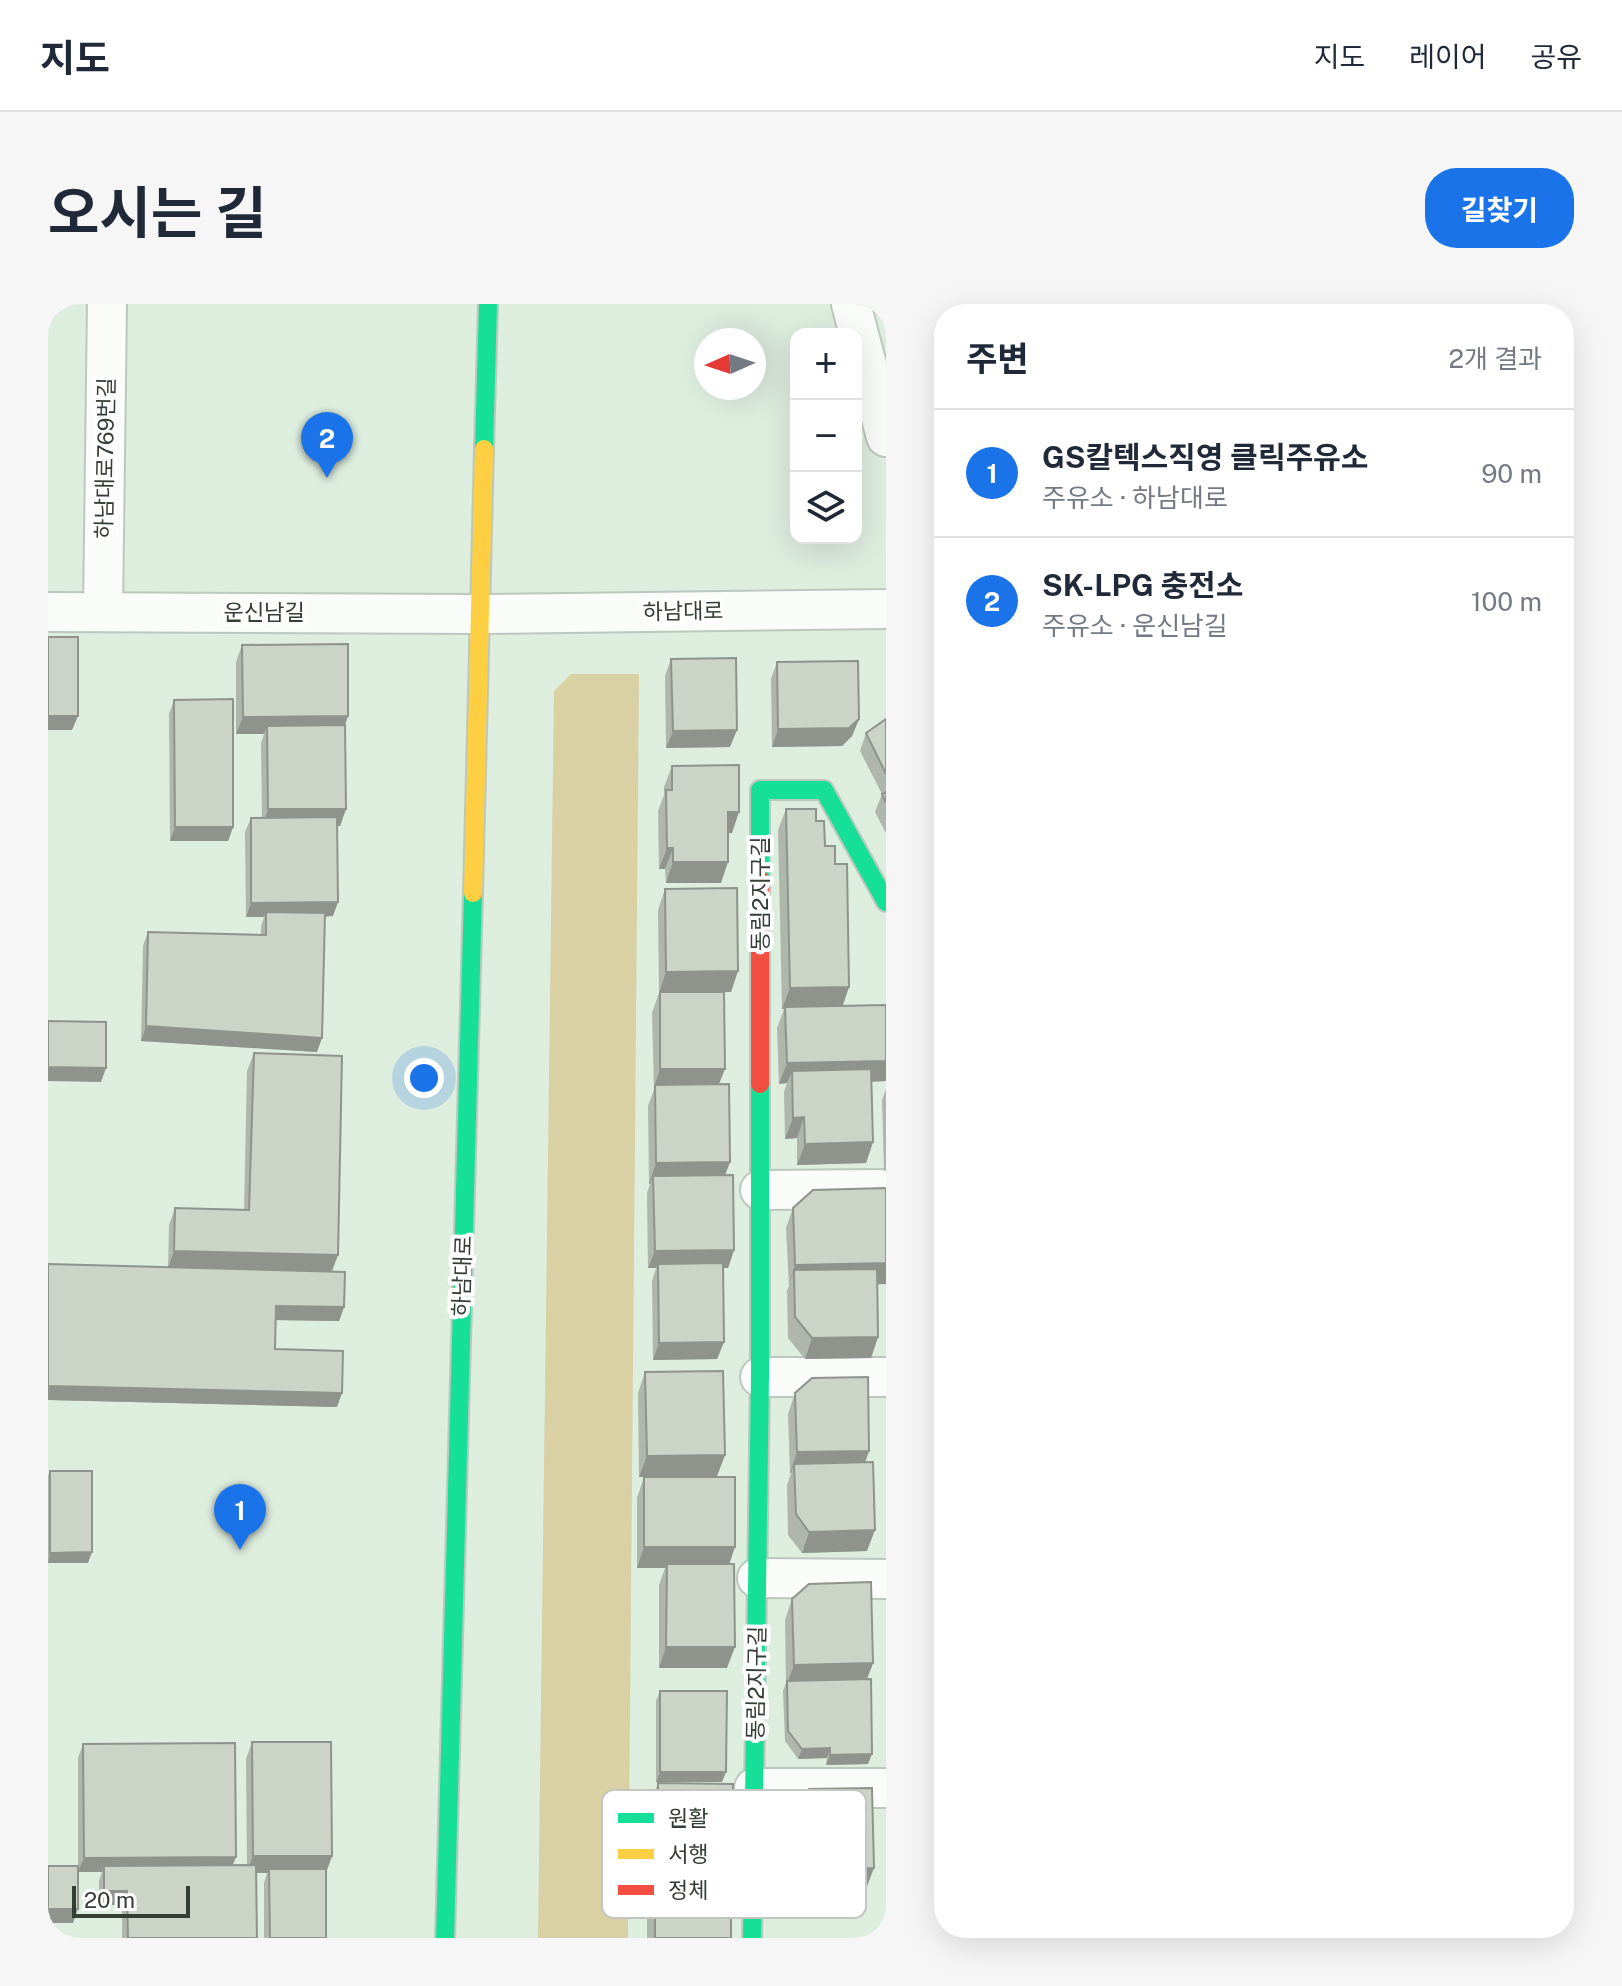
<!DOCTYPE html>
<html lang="ko">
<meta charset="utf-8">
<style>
body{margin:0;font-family:"Public Sans","Noto Sans KR",sans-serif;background:#f6f6f7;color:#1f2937}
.controls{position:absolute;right:24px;top:24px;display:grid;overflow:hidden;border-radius:16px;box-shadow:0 8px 32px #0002}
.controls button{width:72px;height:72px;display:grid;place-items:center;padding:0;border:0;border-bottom:2px solid #e0e1e3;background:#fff;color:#1f2937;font:40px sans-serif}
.compass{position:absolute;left:646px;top:24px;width:72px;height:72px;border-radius:50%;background:#fff;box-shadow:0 8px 32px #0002;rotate:267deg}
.scale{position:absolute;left:24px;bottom:20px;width:118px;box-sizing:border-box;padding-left:8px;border:4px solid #333e34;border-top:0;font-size:22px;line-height:28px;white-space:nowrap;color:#333e34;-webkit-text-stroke:6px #fff;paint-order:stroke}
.you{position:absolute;left:376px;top:774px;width:28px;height:28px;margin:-20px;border:6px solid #fff;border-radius:50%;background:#1a73e8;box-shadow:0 0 0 12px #1a73e833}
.badge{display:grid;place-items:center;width:52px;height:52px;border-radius:50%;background:#1a73e8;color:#fff;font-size:26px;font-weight:700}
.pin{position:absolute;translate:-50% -66px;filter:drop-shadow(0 2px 4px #0008)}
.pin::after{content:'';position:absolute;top:42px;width:28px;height:24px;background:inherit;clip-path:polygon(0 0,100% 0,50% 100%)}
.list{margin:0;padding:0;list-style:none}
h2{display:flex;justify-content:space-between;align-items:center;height:104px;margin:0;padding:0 32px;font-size:34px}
h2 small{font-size:26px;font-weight:400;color:#747a83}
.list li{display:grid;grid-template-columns:52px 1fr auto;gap:24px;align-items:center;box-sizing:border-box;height:128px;padding:0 32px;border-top:2px solid #e0e1e3}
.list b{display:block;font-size:30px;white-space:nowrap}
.list p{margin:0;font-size:26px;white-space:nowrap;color:#747a83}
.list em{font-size:26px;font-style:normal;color:#747a83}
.icon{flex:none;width:44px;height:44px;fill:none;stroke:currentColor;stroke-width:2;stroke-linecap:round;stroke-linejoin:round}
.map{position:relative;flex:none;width:838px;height:1634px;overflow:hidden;border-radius:32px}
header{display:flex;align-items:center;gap:48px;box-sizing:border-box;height:112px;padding:0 40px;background:#fff;border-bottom:2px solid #e0e1e3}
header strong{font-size:38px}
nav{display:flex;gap:44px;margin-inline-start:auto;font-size:28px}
.intro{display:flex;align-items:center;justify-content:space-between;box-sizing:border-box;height:192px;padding:0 48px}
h1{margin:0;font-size:56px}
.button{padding:20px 36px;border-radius:32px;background:#1a73e8;color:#fff;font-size:28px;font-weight:700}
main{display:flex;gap:48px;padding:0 48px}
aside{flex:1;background:#fff;border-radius:32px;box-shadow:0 8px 32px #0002}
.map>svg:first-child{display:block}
</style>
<header>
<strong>지도</strong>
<nav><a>지도</a><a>레이어</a><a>공유</a></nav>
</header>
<div class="intro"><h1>오시는 길</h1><a class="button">길찾기</a></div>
<main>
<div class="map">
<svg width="838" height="1634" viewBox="0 0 838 1634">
<rect width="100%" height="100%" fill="#ddedde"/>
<!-- green -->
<path fill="#d9d0a3" d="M 523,370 L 591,370 L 580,1634 L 490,1634 L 506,387 Z"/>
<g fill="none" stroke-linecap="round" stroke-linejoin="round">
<!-- street casing -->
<g stroke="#bcc8bd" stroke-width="42">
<g id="street">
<path d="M 803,0 L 838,133"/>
<path d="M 55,307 L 59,0"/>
<path d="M 0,308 L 432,310 L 838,305"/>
<path d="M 712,886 L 838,885"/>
<path d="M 712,1073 L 838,1073"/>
<path d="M 709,1274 L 838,1275"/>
<path d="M 706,1484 L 838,1484"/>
</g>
</g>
<!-- fast casing -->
<g stroke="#bcc8bd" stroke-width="22">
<g id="fast">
<path d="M 436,145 L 440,0"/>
<path d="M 712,575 L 712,486 L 776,486 L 838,598"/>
<path d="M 397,1634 L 425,589"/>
<path d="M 704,1634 L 712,1073 L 712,780"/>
</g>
</g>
<!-- slow casing -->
<g stroke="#bcc8bd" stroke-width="22">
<path id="slow" d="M 425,589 L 436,145"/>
</g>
<!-- jam casing -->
<g stroke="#bcc8bd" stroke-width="22">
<path id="jam" d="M 712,575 L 712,780"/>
</g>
<!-- street -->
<use href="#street" stroke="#fafcfa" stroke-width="38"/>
<!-- fast -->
<use href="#fast" stroke="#16e098" stroke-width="18"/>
<!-- slow -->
<use href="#slow" stroke="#ffcf43" stroke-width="18"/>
<!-- jam -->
<use href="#jam" stroke="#f24e42" stroke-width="18"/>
</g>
<!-- wall -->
<g fill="#afb6ab">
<path d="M 194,341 L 300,412 L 297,421 L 298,505 L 292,522 L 289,522 L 285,612 L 277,613 L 269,748 L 93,737 L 95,642 L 100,628 L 213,631 L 213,622 L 216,613 L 198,613 L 197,528 L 203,514 L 214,514 L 213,439 L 216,430 L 188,430 L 188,358 Z"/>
<path d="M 623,355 L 682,443 L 618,444 L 617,372 Z"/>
<path d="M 729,358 L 811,415 L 804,432 L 794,442 L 724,443 L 723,375 Z"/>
<path d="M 126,396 L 185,523 L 180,537 L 122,537 L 121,410 Z"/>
<path d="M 838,415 L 838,529 L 827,508 L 834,490 L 812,447 L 818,429 Z"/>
<path d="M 624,462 L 684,529 L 680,529 L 673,579 L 618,579 L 617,565 L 611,565 L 610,507 L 616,491 L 616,483 Z"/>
<path d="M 738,505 L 768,517 L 777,542 L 794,702 L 838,777 L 824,778 L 825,838 L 818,859 L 749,861 L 749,834 L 737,835 L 736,788 L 739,779 L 731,780 L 729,724 L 736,705 L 734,705 L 730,526 Z"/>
<path d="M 617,585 L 683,688 L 676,688 L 671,780 L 682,858 L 677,871 L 686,946 L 680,964 L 675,964 L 676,1038 L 669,1055 L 605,1056 L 604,977 L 608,964 L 600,964 L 599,889 L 602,880 L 601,880 L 600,802 L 606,786 L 604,709 L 611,689 L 610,606 Z"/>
<path d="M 206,749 L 290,951 L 284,968 L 296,1003 L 291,1017 L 228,1016 L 227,1045 L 289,1103 L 0,1096 L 0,960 L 120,964 L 121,921 L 127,904 L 196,905 L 199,767 Z"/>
<path d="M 838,785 L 838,867 L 836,867 L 834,796 Z"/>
<path d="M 745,904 L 838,980 L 829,980 L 830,1033 L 823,1054 L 757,1055 L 740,1034 L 739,987 L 741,982 L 738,924 Z"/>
<path d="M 597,1068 L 677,1151 L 669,1172 L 620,1173 L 681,1260 L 679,1364 L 611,1364 L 611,1281 L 617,1264 L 589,1264 L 589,1194 L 596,1173 L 591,1173 L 590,1089 Z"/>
<path d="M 747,1089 L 821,1147 L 817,1158 L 819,1247 L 754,1249 L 740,1231 L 739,1181 L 743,1169 L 742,1169 L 740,1110 Z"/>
<path d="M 2,1167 L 40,1259 L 0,1259 L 0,1172 Z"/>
<path d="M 744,1295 L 825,1359 L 819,1375 L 820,1460 L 778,1461 L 779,1454 L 750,1455 L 737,1437 L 735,1387 L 738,1379 L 737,1316 Z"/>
<path d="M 612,1387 L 674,1478 L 608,1478 L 608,1397 Z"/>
<path d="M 204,1438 L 284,1552 L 278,1568 L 278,1634 L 216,1634 L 216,1579 L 219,1569 L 208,1569 L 209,1634 L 74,1634 L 74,1601 L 51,1601 L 51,1577 L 54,1568 L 30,1568 L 30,1454 L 35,1440 L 188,1553 L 184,1562 L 199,1562 L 198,1455 Z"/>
<path d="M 610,1479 L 685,1563 L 677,1584 L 603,1584 L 602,1500 Z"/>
<path d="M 745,1500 L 818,1585 L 739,1587 L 737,1521 Z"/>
<path d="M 607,1593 L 683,1634 L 599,1634 L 599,1614 Z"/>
</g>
<!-- shaded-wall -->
<g fill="#8e948b">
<path d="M 0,412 L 30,412 L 24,426 L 0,426 Z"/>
<path d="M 300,412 L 294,429 L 219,422 L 216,430 L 188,430 L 195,413 Z"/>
<path d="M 811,415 L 804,432 L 794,442 L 724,443 L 730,425 Z"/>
<path d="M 689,426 L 682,443 L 618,444 L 625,427 Z"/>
<path d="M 220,505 L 298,505 L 292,522 L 214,523 Z"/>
<path d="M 680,508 L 691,508 L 684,529 L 672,529 Z"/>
<path d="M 127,523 L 185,523 L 180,537 L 122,537 Z"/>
<path d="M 619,544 L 625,544 L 617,565 L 611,565 Z"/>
<path d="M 625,558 L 680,558 L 673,579 L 618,579 Z"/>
<path d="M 290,598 L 285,612 L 218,613 L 218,608 L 216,613 L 198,613 L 203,599 Z"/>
<path d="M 690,667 L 683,688 L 611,689 L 618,668 Z"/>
<path d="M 801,683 L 794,704 L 734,705 L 742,684 Z"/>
<path d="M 98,722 L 274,734 L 269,748 L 93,737 Z"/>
<path d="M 838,757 L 838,777 L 744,779 L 744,767 L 739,779 L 731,780 L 739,759 Z"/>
<path d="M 0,763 L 58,764 L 53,778 L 0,777 Z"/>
<path d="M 612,765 L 677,765 L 669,785 L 607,781 L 605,786 Z"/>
<path d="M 756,813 L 749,834 L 737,835 L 745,814 Z"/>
<path d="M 825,838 L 818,859 L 749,861 L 757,840 Z"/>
<path d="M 682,858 L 674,879 L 605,872 L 602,880 L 601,880 L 608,859 Z"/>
<path d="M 686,946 L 680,964 L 610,964 L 610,960 L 608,964 L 600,964 L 607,947 Z"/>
<path d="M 126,947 L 290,951 L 283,968 L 120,964 Z"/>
<path d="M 838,959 L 838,980 L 747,982 L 746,966 L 740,982 L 747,961 Z"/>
<path d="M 228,1002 L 296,1003 L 291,1017 L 223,1016 Z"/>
<path d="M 830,1033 L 823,1054 L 757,1055 L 764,1034 Z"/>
<path d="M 676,1038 L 669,1055 L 605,1056 L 611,1039 Z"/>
<path d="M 0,1082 L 294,1089 L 289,1103 L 0,1096 Z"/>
<path d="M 821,1147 L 814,1167 L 746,1160 L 743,1169 L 742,1169 L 749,1148 Z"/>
<path d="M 677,1151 L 669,1172 L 591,1173 L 599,1152 Z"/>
<path d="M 827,1226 L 819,1247 L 754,1249 L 761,1228 Z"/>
<path d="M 596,1243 L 687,1243 L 680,1264 L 619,1260 L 617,1264 L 589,1264 Z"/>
<path d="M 44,1248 L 40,1259 L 0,1259 L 2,1249 Z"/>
<path d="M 618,1343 L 687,1343 L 679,1364 L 611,1364 Z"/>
<path d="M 825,1359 L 817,1380 L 738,1382 L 746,1361 Z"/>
<path d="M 782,1444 L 779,1454 L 750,1455 L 754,1445 Z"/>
<path d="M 824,1450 L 820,1460 L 778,1461 L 782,1451 Z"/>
<path d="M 612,1468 L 678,1468 L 674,1478 L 608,1478 Z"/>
<path d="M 205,1552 L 284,1552 L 278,1569 L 221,1565 L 219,1569 L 199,1569 Z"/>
<path d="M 188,1553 L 182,1567 L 56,1562 L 54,1568 L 30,1568 L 36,1554 Z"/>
<path d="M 610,1563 L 685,1563 L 677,1584 L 603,1584 Z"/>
<path d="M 826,1564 L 818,1585 L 739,1587 L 747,1566 Z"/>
<path d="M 56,1587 L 79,1587 L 74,1601 L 51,1601 Z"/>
<path d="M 0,1605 L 30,1605 L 25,1619 L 0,1619 Z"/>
</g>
<!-- building -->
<g fill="#cbd4c7" stroke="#8e948b" stroke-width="2">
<rect x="0" y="333" width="30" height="79"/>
<path d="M 300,340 L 300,412 L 195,413 L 194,341 Z"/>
<path d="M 688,354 L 689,426 L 625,427 L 623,355 Z"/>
<path d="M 810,357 L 811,415 L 801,424 L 730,425 L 729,358 Z"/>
<path d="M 185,395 L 185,523 L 127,523 L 126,396 Z"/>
<path d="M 838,415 L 838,470 L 818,429 Z"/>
<path d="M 297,421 L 298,505 L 220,505 L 219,422 Z"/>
<path d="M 691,461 L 691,508 L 680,508 L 680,558 L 625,558 L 625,544 L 619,544 L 618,486 L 624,486 L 624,462 Z"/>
<path d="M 838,488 L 838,499 L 834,490 Z"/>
<path d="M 738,505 L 768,505 L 768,517 L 776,517 L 777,542 L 787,542 L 787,560 L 799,560 L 801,683 L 742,684 Z"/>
<path d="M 289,513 L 290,598 L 203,599 L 203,514 Z"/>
<path d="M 689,584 L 690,667 L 618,668 L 617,585 Z"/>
<path d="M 218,608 L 277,609 L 274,734 L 98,722 L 100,628 L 218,631 Z"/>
<path d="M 612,688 L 676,688 L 677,765 L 612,765 Z"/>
<path d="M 838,701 L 838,757 L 739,759 L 737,703 Z"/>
<path d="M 0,717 L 58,718 L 58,764 L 0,763 Z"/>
<path d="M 206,749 L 294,752 L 290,951 L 126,947 L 127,904 L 201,906 Z"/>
<path d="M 823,765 L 825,838 L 757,840 L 756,813 L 745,814 L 744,767 Z"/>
<path d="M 681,780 L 682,858 L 608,859 L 607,781 Z"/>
<path d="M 685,871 L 686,946 L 607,947 L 605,872 Z"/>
<path d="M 838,884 L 838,959 L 747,961 L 745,904 L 765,886 Z"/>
<path d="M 675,959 L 676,1038 L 611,1039 L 610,960 Z"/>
<path d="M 0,960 L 297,968 L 296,1003 L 228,1002 L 227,1045 L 295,1047 L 294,1089 L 0,1082 Z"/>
<path d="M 829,965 L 830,1033 L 764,1034 L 747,1013 L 746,966 Z"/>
<path d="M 675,1067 L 677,1151 L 599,1152 L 597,1068 Z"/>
<path d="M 820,1073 L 821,1147 L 749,1148 L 747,1089 L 764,1074 Z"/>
<path d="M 825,1158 L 827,1226 L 761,1228 L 748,1210 L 746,1160 Z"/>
<path d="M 2,1167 L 44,1167 L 44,1248 L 2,1249 Z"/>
<rect x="596" y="1173" width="91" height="70"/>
<path d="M 619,1260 L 686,1260 L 687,1343 L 618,1343 Z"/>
<path d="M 823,1278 L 825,1359 L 746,1361 L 744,1295 L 761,1280 Z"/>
<path d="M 823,1375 L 824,1450 L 782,1451 L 782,1444 L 754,1445 L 740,1427 L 739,1377 Z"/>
<path d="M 612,1387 L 679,1387 L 678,1468 L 612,1468 Z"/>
<path d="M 204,1438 L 283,1438 L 284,1552 L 205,1552 Z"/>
<path d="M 187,1439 L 188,1553 L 36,1554 L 35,1440 Z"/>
<path d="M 610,1479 L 685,1480 L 685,1563 L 610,1563 Z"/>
<path d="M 824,1484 L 826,1564 L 747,1566 L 745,1500 L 761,1485 Z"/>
<path d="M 208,1561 L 209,1634 L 80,1634 L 79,1587 L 56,1587 L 56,1562 Z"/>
<rect x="0" y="1562" width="30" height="43"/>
<path d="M 221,1565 L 278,1565 L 278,1634 L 222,1634 Z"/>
<rect x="607" y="1593" width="76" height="41"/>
</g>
<g text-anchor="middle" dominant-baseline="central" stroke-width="8" stroke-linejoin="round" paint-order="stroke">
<!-- street labels -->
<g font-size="22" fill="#333e34" stroke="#fff">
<text transform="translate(57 154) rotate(-89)">하남대로769번길</text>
<text transform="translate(635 307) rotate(-1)">하남대로</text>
<text x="216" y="308">운신남길</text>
<text transform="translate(712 590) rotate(-90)">동림2지구길</text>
<text transform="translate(414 972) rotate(-88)">하남대로</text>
<text transform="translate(708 1379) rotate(-89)">동림2지구길</text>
</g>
</g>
<!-- legend -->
<rect x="554" y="1486" width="264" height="128" rx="12" fill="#fff" stroke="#c2c5c2" stroke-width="2"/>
<rect x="570" y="1509" width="36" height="10" fill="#16e098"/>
<rect x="570" y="1545" width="36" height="10" fill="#ffcf43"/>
<rect x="570" y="1581" width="36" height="10" fill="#f24e42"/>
<g font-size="22" fill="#333e34">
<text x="620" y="1522">원활</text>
<text x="620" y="1558">서행</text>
<text x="620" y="1594">정체</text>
</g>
</svg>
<div class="controls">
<button>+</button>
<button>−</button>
<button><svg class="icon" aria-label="layers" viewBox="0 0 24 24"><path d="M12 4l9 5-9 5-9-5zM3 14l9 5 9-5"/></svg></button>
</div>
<svg class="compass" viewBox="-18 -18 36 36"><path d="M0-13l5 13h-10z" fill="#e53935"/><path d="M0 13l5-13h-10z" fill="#747a83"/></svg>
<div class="scale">20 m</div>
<div class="you"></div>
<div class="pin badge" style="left:192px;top:1246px">1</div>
<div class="pin badge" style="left:279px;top:174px">2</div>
</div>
<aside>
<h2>주변<small>2개 결과</small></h2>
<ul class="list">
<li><span class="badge">1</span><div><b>GS칼텍스직영 클릭주유소</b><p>주유소 · 하남대로</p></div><em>90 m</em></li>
<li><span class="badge">2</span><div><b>SK-LPG 충전소</b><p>주유소 · 운신남길</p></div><em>100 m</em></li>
</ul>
</aside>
</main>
